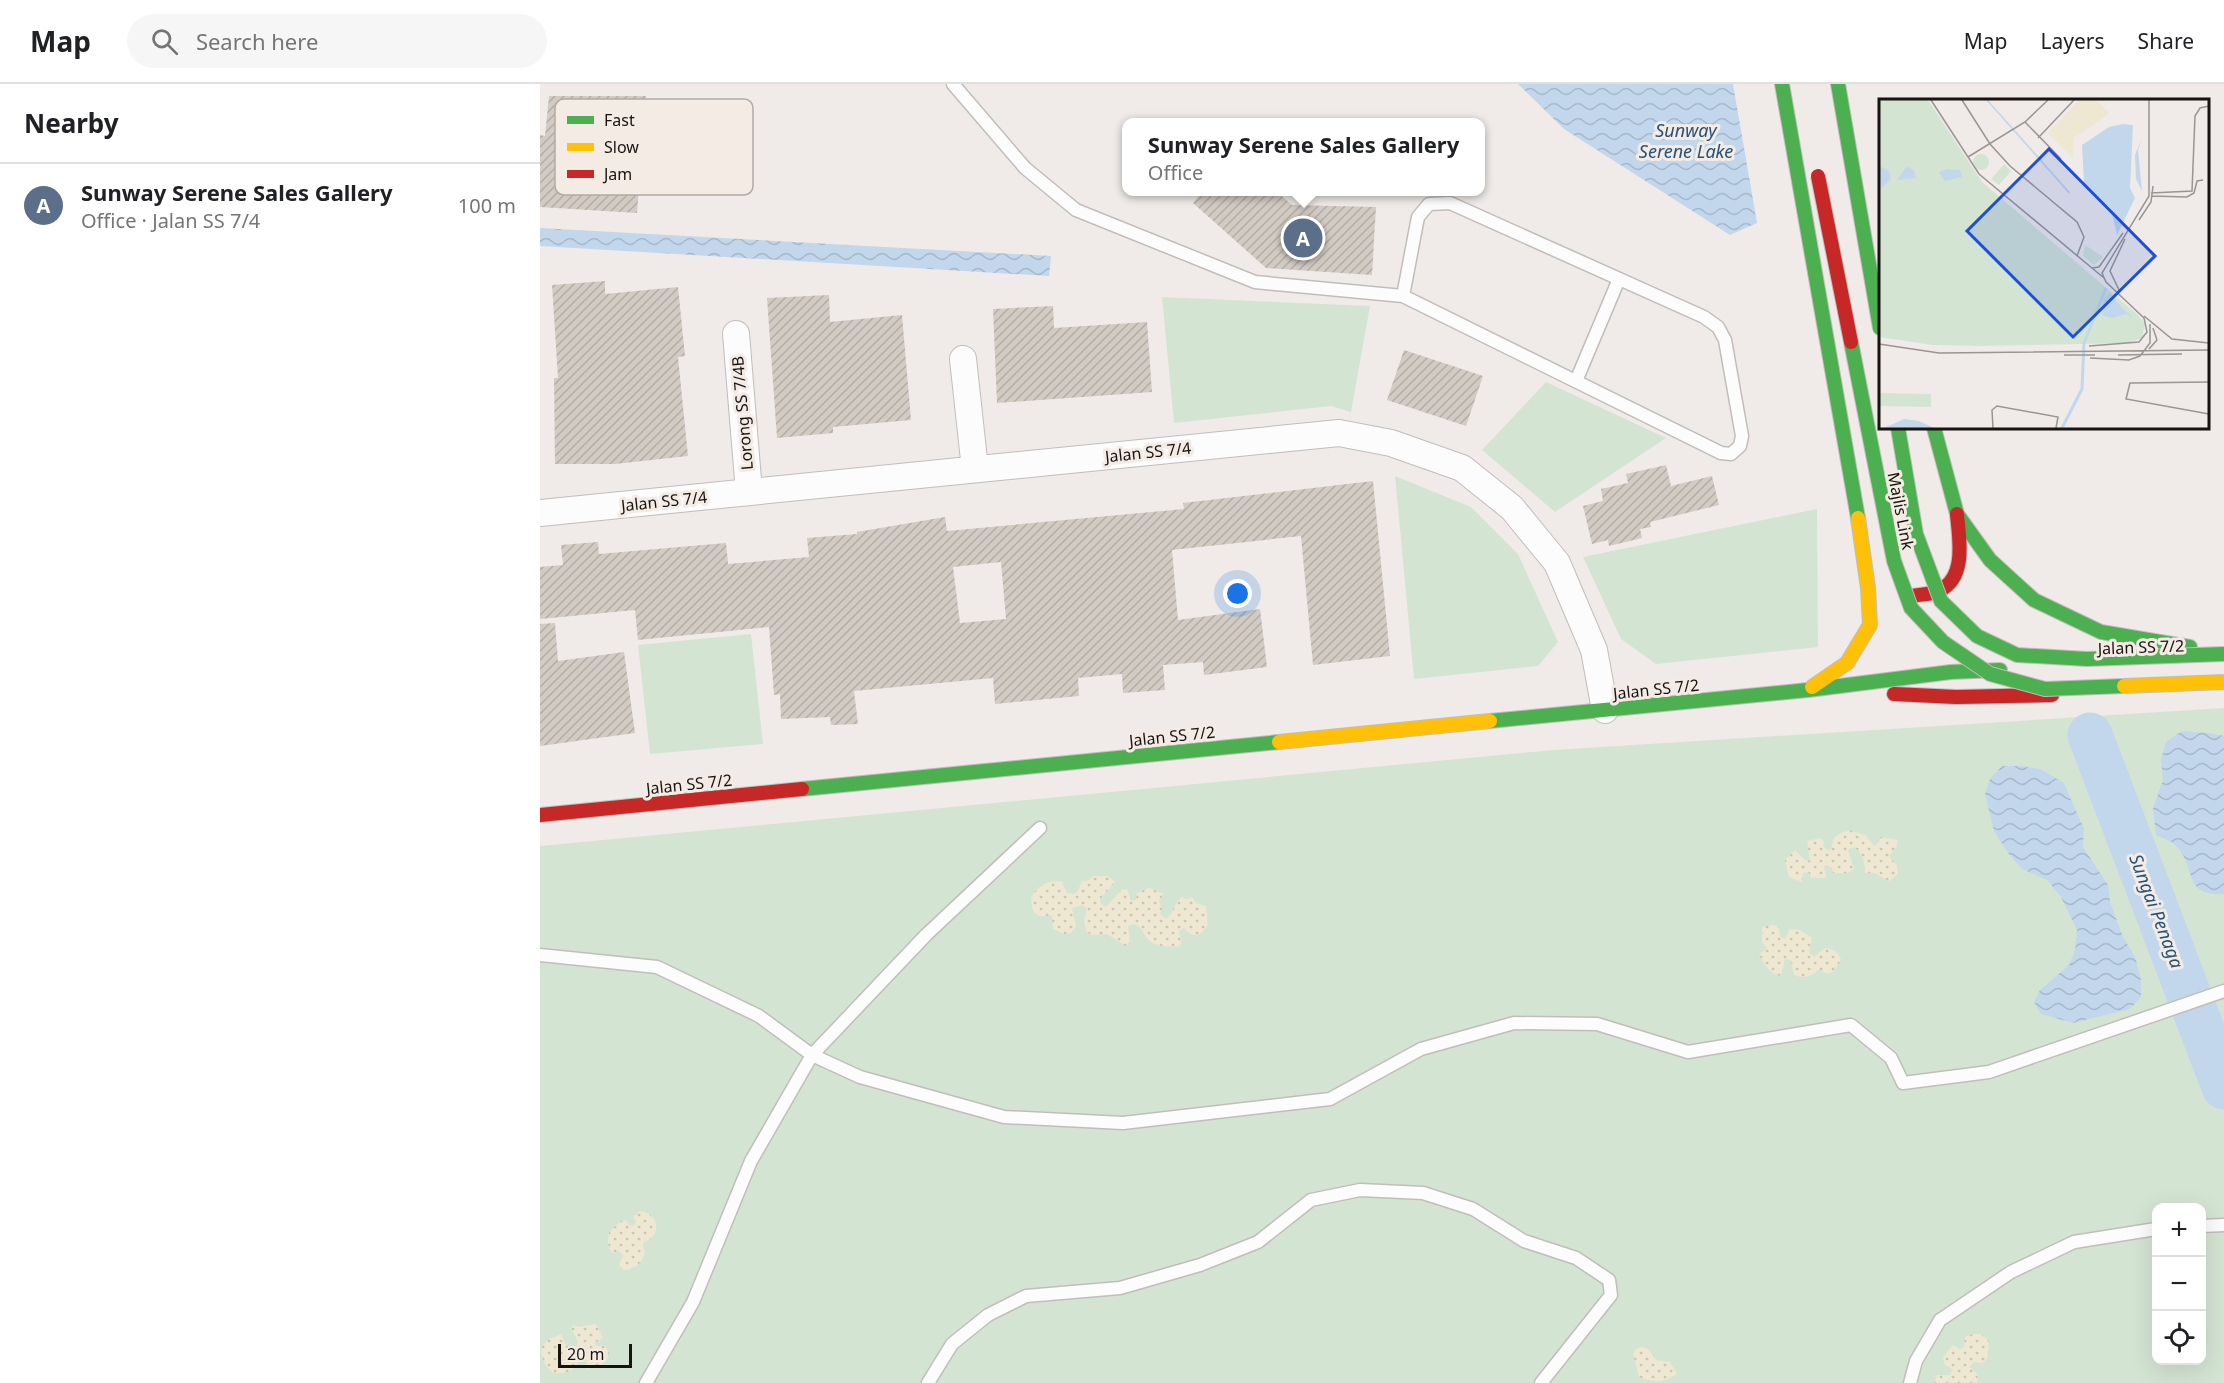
<!DOCTYPE html>
<meta charset="utf-8">
<style>
body{margin:0;font-family:"Noto Sans",sans-serif;background:#f6f6f6;color:#202124}
.controls{position:absolute;right:18px;bottom:18px;display:grid;overflow:hidden;border-radius:12px;box-shadow:0 6px 24px #0002}
.controls button{width:54px;height:54px;display:grid;place-items:center;padding:0;border:0;border-bottom:2px solid #e0e0e0;background:#fff;color:#202124;font:30px sans-serif}
.scale{position:absolute;left:18px;bottom:15px;width:74px;box-sizing:border-box;padding-left:6px;border:3px solid #161311;border-top:0;font-size:16px;line-height:21px;white-space:nowrap;color:#161311;-webkit-text-stroke:4px #f3ebe4;paint-order:stroke}
.you{position:absolute;left:698px;top:510px;width:21px;height:21px;margin:-15px;border:4px solid #fff;border-radius:50%;background:#1a73e8;box-shadow:0 0 0 9px #1a73e833}
.badge{display:grid;place-items:center;width:39px;height:39px;border-radius:50%;background:#b45309;color:#fff;font-size:20px;font-weight:700}
.pin{position:absolute;translate:-50% -50%;border:3px solid #fff;box-shadow:0 2px 6px #0006}
.popup{position:absolute;left:582px;top:34px;width:363px;height:78px;box-sizing:border-box;display:grid;place-content:center;border-radius:12px;background:#fff;filter:drop-shadow(0 2px 4px #0005);font-size:20px;white-space:nowrap;color:#757577}
.popup b{font-size:22px;color:#202124}
.popup::after{content:'';position:absolute;left:50%;top:100%;margin-left:-12px;border:12px solid transparent;border-top-color:#fff}
.list{margin:0;padding:0;list-style:none}
h2{display:flex;justify-content:space-between;align-items:center;height:78px;margin:0;padding:0 24px;font-size:26px}
h2 small{font-size:20px;font-weight:400;color:#757577}
.list li{display:grid;grid-template-columns:39px 1fr auto;gap:18px;align-items:center;box-sizing:border-box;height:84px;padding:0 24px;border-top:2px solid #e0e0e0}
.list b{display:block;font-size:22px;white-space:nowrap}
.list p{margin:0;font-size:20px;white-space:nowrap;color:#757577}
.list em{font-size:20px;font-style:normal;color:#757577}
.icon{flex:none;width:33px;height:33px;fill:none;stroke:currentColor;stroke-width:2;stroke-linecap:round;stroke-linejoin:round}
.map{position:relative;flex:none;width:1684px;height:1299px;overflow:hidden}
header{display:flex;align-items:center;gap:36px;box-sizing:border-box;height:84px;padding:0 30px;background:#fff;border-bottom:2px solid #e0e0e0}
header strong{font-size:28px}
nav{display:flex;gap:33px;margin-inline-start:auto;font-size:21px}
.search{width:420px;height:54px;background:#f6f6f6;display:flex;align-items:center;gap:15px;box-sizing:border-box;padding:0 21px;border-radius:33px;color:#757577;font-size:22px}
main{display:flex}
aside{flex:1;background:#fff}
.map>svg:first-child{display:block}
</style>
<header>
<strong>Map</strong>
<div class="search"><svg class="icon" aria-label="search" viewBox="0 0 24 24"><circle cx="10" cy="10" r="6"/><path d="M15 15l6 6"/></svg>Search here</div>
<nav><a>Map</a><a>Layers</a><a>Share</a></nav>
</header>
<main>
<aside>
<h2>Nearby<small></small></h2>
<ul class="list">
<li><span class="badge" style="background:#5c6f8a">A</span><div><b>Sunway Serene Sales Gallery</b><p>Office · Jalan SS 7/4</p></div><em>100 m</em></li>
</ul>
</aside>
<div class="map">
<svg width="1684" height="1299" viewBox="0 0 1684 1299">
<defs>
<pattern id="sand-dots" width="8" height="8" patternUnits="userSpaceOnUse" patternTransform="scale(1.5)"><rect width="8" height="8" fill="#eee7d1"/><path d="M2 2h.1M6 6h.1" fill="none" stroke="#cbc5b2" stroke-width="1.8" stroke-linecap="round"/></pattern>
<pattern id="water-waves" width="16" height="10" patternUnits="userSpaceOnUse" patternTransform="scale(1.5)"><rect width="16" height="10" fill="#c2d7ec"/><path d="M0 5q4-4 8 0t8 0" fill="none" stroke="#a6b8c9"/></pattern>
<pattern id="building-hatch" width="6" height="6" patternUnits="userSpaceOnUse" patternTransform="scale(1.5)"><rect width="6" height="6" fill="#d2cbc3"/><path d="M-1 1l2-2M0 6l6-6M5 7l2-2" fill="none" stroke="#b4ada6"/></pattern>
</defs>
<rect width="100%" height="100%" fill="#f0ebe8"/>
<!-- grass -->
<g fill="#d4e4d3" fill-rule="evenodd">
<path d="M 622,213 L 830,222 L 811,328 L 791,322 L 634,339 Z"/>
<path d="M 1006,298 L 1126,354 L 1015,428 L 942,366 Z"/>
<path d="M 855,392 L 931,423 L 978,470 L 1018,558 L 998,582 L 874,595 Z"/>
<path d="M 1277,425 L 1278,563 L 1116,580 L 1081,555 L 1043,473 Z"/>
<path d="M 211,550 L 223,660 L 110,670 L 98,561 Z"/>
<path d="M 1684,624 L 1684,1299 L 0,1299 L 0,762 L 1013,666 ZM 1616,1124 L 1662,1124 L 1662,1276 L 1616,1276 Z"/>
</g>
<!-- sand -->
<g fill="url(#sand-dots)">
<path d="M 1309,746 L 1325,751 L 1334,762 L 1339,758 L 1340,753 L 1358,756 L 1357,762 L 1349,772 L 1357,782 L 1358,790 L 1349,797 L 1335,789 L 1325,789 C 1325,779 1323,769 1314,763 L 1308,766 L 1314,785 L 1307,789 L 1293,789 L 1292,783 L 1284,782 L 1286,794 L 1272,794 L 1268,788 L 1263,789 L 1262,798 L 1249,793 L 1245,776 L 1255,766 L 1265,776 L 1270,777 L 1267,757 L 1281,754 L 1284,758 L 1283,762 L 1289,767 L 1292,763 C 1293,751 1298,750 1309,746 Z"/>
<path d="M 553,792 L 568,792 L 575,798 L 560,815 L 561,820 L 566,823 L 581,806 L 587,805 L 591,817 L 596,816 L 597,809 L 609,804 L 624,810 L 619,817 L 622,825 L 620,830 L 626,835 C 634,830 634,818 642,813 L 647,815 L 652,813 L 656,819 L 666,822 L 668,841 C 660,852 654,856 644,844 L 639,847 L 641,860 L 638,863 C 628,862 614,863 608,855 C 602,849 603,843 594,840 L 588,842 L 590,857 L 586,862 L 567,850 L 552,851 L 546,847 L 544,836 L 547,825 L 542,821 L 532,824 L 536,842 L 531,849 L 524,850 L 513,845 L 512,831 C 495,834 492,831 491,813 C 499,801 507,796 522,797 L 527,809 L 534,810 L 538,807 L 542,796 L 547,797 Z"/>
<path d="M 1233,841 L 1239,844 L 1240,852 L 1245,855 L 1250,845 L 1260,846 L 1272,854 L 1269,869 L 1274,873 L 1285,864 C 1295,866 1298,867 1301,876 L 1294,887 L 1287,890 L 1279,885 C 1272,893 1264,895 1254,891 L 1251,876 L 1245,875 L 1241,892 C 1229,889 1224,881 1219,870 L 1227,864 L 1222,858 L 1222,843 Z"/>
<path d="M 99,1127 C 119,1128 123,1152 104,1158 L 103,1162 L 105,1168 C 103,1179 94,1186 83,1186 L 79,1181 L 83,1171 L 79,1167 L 75,1169 L 71,1168 L 68,1159 L 69,1148 L 81,1137 L 86,1136 L 89,1141 L 94,1142 L 96,1137 L 93,1133 Z"/>
<path d="M 56,1240 L 63,1254 L 54,1259 L 57,1262 L 65,1261 L 69,1269 L 66,1277 L 59,1282 L 47,1285 L 46,1277 L 40,1274 C 34,1288 28,1289 13,1289 C 5,1281 1,1275 1,1263 L 9,1255 L 21,1250 L 26,1262 L 37,1262 L 38,1257 L 31,1245 L 33,1241 L 39,1243 Z"/>
<path d="M 1433,1250 L 1441,1250 L 1449,1257 L 1447,1275 L 1442,1279 L 1434,1278 L 1429,1283 C 1436,1288 1439,1289 1437,1299 L 1394,1299 L 1397,1291 L 1410,1291 L 1413,1285 L 1405,1281 L 1403,1273 L 1413,1261 L 1420,1265 L 1424,1263 L 1425,1253 Z"/>
<path d="M 1101,1263 L 1107,1264 L 1116,1276 L 1130,1278 L 1137,1290 C 1123,1299 1113,1299 1099,1293 L 1093,1270 L 1096,1265 Z"/>
</g>
<!-- water -->
<g fill="url(#water-waves)">
<path d="M 978,0 L 1193,0 L 1217,139 L 1190,151 L 1024,45 Z"/>
<path d="M 0,144 L 511,172 L 509,192 L 0,162 Z"/>
<path d="M 1642,647 L 1669,649 L 1684,652 L 1684,810 C 1640,813 1659,781 1633,759 C 1629,756 1621,754 1616,751 L 1613,724 L 1623,696 L 1621,675 L 1626,658 Z"/>
<path d="M 1462,682 L 1482,682 L 1500,685 L 1524,699 L 1544,745 L 1543,763 L 1568,801 L 1570,818 L 1583,853 L 1595,873 L 1601,895 L 1601,913 L 1590,925 L 1533,939 L 1501,930 L 1494,918 L 1500,906 L 1529,881 L 1535,866 L 1537,846 L 1521,813 L 1507,796 L 1482,785 L 1468,769 L 1454,747 L 1445,710 L 1450,695 Z"/>
</g>
<g fill="none" stroke-linecap="round" stroke-linejoin="round">
<!-- river -->
<path stroke="#c2d7ec" stroke-width="45" d="M 1550,651 L 1684,1003"/>
</g>
<!-- building -->
<g fill="url(#building-hatch)" fill-rule="evenodd">
<path d="M 9,12 L 106,12 L 97,129 L 0,123 L 0,51 L 5,52 Z"/>
<path d="M 662,108 L 737,108 L 752,121 L 836,123 L 832,191 L 726,184 L 653,119 Z"/>
<path d="M 65,197 L 65,210 L 138,203 L 145,272 L 138,273 L 148,372 L 75,380 L 15,380 L 14,294 L 18,294 L 12,201 Z"/>
<path d="M 289,211 L 290,238 L 362,231 L 371,336 L 293,343 L 293,349 L 237,354 L 227,214 Z"/>
<path d="M 513,222 L 514,244 L 607,238 L 612,308 L 457,319 L 453,225 Z"/>
<path d="M 864,266 L 943,292 L 926,342 L 847,316 Z"/>
<path d="M 1126,381 L 1131,402 L 1172,392 L 1179,421 L 1110,438 L 1111,443 L 1100,445 L 1102,454 L 1069,462 L 1068,456 L 1052,460 L 1043,422 L 1063,417 L 1061,405 L 1088,399 L 1086,390 Z"/>
<path d="M 833,397 L 850,572 L 773,581 L 761,452 L 632,466 L 638,536 L 720,525 L 727,583 L 664,591 L 663,578 L 623,581 L 625,606 L 583,609 L 582,590 L 538,594 L 539,612 L 455,620 L 453,594 L 314,607 L 318,640 L 291,641 L 290,633 L 241,635 L 240,610 L 234,611 L 229,543 L 98,556 L 95,526 L 0,535 L 0,483 L 23,481 L 21,461 L 58,458 L 59,470 L 186,459 L 188,480 L 269,473 L 267,454 L 317,450 L 317,448 L 405,433 L 407,447 L 644,425 L 643,419 ZM 461,478 L 466,535 L 420,539 L 413,483 Z"/>
<path d="M 15,539 L 18,577 L 84,568 L 95,649 L 0,662 L 0,540 Z"/>
</g>
<g fill="none" stroke-linecap="round" stroke-linejoin="round">
<!-- lane casing -->
<g stroke="#c1bdbb" stroke-width="15">
<g id="lane">
<path d="M 413,0 L 485,84 L 536,126 L 715,198 L 863,212 L 1181,369 L 1191,370 L 1200,362 L 1202,352 L 1185,256 L 1178,243 L 1164,233 L 910,119 L 889,120 L 878,133 L 863,212"/>
<path d="M 1036,297 L 1079,195"/>
<path d="M 0,871 L 117,883 L 219,932 L 272,971 L 320,993 L 464,1033 L 583,1039 L 790,1015 L 881,965 L 974,939 L 1057,940 L 1148,968 L 1311,941 L 1351,974 L 1363,999 L 1449,988 L 1684,907"/>
<path d="M 1662,1142 L 1684,1141"/>
<path d="M 106,1299 L 153,1218 L 211,1077 L 272,971 L 386,851 L 500,744"/>
<path d="M 388,1299 L 412,1260 L 448,1231 L 486,1212 L 580,1204 L 660,1181 L 718,1158 L 771,1116 L 820,1106 L 883,1109 L 933,1125 L 984,1157 L 1036,1174 L 1069,1196 L 1071,1211 L 1001,1299"/>
<path d="M 1370,1299 L 1376,1277 L 1400,1236 L 1471,1188 L 1534,1158 L 1616,1145"/>
</g>
</g>
<!-- street casing -->
<g stroke="#c1bdbb" stroke-width="28">
<g id="street">
<path d="M 196,250 L 209,408"/>
<path d="M 423,275 L 435,385"/>
<path d="M 0,429 L 799,349 L 851,359 L 922,384 L 972,424 L 1017,479 L 1054,566 L 1065,626"/>
</g>
</g>
<!-- fast casing -->
<g stroke="#c1bdbb" stroke-width="16">
<g id="fast">
<path d="M 1242,0 L 1318,434"/>
<path d="M 1298,0 L 1340,244"/>
<path d="M 1394,344 L 1417,430 L 1450,476 L 1494,516 L 1561,548 L 1650,563"/>
<path d="M 950,637 L 1268,606 L 1411,588 L 1460,586"/>
<path d="M 262,705 L 739,658"/>
</g>
</g>
<!-- slow casing -->
<g stroke="#c1bdbb" stroke-width="16">
<g id="slow">
<path d="M 1272,603 L 1307,579 L 1330,541 L 1328,504 L 1318,434"/>
<path d="M 739,658 L 950,637"/>
</g>
</g>
<!-- jam casing -->
<g stroke="#c1bdbb" stroke-width="16">
<g id="jam">
<path d="M 1372,512 C 1381,510 1392,511 1400,506 C 1427,493 1419,453 1417,430"/>
<path d="M 1354,610 L 1416,613 L 1512,611"/>
<path d="M 0,731 L 262,705"/>
</g>
</g>
<!-- lane -->
<use href="#lane" stroke="#fdfcfc" stroke-width="12"/>
<!-- street -->
<use href="#street" stroke="#fdfcfc" stroke-width="26"/>
<!-- fast -->
<use href="#fast" stroke="#4caf50" stroke-width="14"/>
<!-- slow -->
<use href="#slow" stroke="#ffc107" stroke-width="14"/>
<!-- jam -->
<use href="#jam" stroke="#c62828" stroke-width="14"/>
<!-- fast-bridge casing -->
<g stroke="#c1bdbb" stroke-width="16" stroke-linecap="butt">
<g id="fast-bridge">
<path d="M 1311,258 L 1354,477 L 1371,524 L 1403,558 L 1450,590 L 1505,605 L 1584,602"/>
<path d="M 1358,344 L 1376,450 L 1401,517 L 1437,552 L 1477,571 L 1547,575 L 1684,570"/>
</g>
</g>
<!-- slow-bridge casing -->
<g stroke="#c1bdbb" stroke-width="16" stroke-linecap="butt">
<path id="slow-bridge" d="M 1584,602 L 1684,598"/>
</g>
<!-- jam-bridge casing -->
<g stroke="#c1bdbb" stroke-width="16" stroke-linecap="butt">
<path id="jam-bridge" d="M 1278,92 L 1311,258"/>
</g>
<!-- fast-bridge -->
<use href="#fast-bridge" stroke="#4caf50" stroke-width="14"/>
<!-- slow-bridge -->
<use href="#slow-bridge" stroke="#ffc107" stroke-width="14"/>
<!-- jam-bridge -->
<use href="#jam-bridge" stroke="#c62828" stroke-width="14"/>
</g>
<g text-anchor="middle" dominant-baseline="central" stroke-width="6" stroke-linejoin="round" paint-order="stroke">
<!-- street labels -->
<g font-size="16" fill="#161311" stroke="#f3ebe4">
<text transform="translate(202 329) rotate(-95)">Lorong SS 7/4B</text>
<text transform="translate(608 368) rotate(-6)">Jalan SS 7/4</text>
<text transform="translate(124 417) rotate(-6)">Jalan SS 7/4</text>
<text transform="translate(1361 427) rotate(79)">Majlis Link</text>
<text transform="translate(1601 563) rotate(-2)">Jalan SS 7/2</text>
<text transform="translate(1116 605) rotate(-6)">Jalan SS 7/2</text>
<text transform="translate(632 652) rotate(-6)">Jalan SS 7/2</text>
<text transform="translate(149 700) rotate(-6)">Jalan SS 7/2</text>
</g>
<!-- water labels -->
<g font-size="18" font-style="italic" fill="#24527b" stroke="#f3ebe4">
<text x="1146" y="46">Sunway<tspan x="1146" dy="21">Serene Lake</tspan></text>
<text transform="translate(1617 827) rotate(69)">Sungai Penaga</text>
</g>
</g>
<!-- overview -->
<g transform="translate(1339 15)">
<rect width="330" height="330" fill="#f0ebe8"/>
<path d="M 0,1 L 49,1 L 103,83 L 259,216 L 266,225 L 263,239 L 250,244 L 102,247 L 54,246 L 0,238 ZM94 63a8 8 0 1 1 16 0a8 8 0 1 1-16 0ZM 125,65 L 132,72 L 120,86 L 112,80 ZM 206,146 L 224,158 L 215,166 L 204,157 Z" fill="#d4e4d3"/>
<path d="M 200,1 L 217,1 L 231,14 L 195,39 L 194,59 L 169,34 Z" fill="#eee7d1"/>
<path d="M 0,294 L 52,295 L 52,308 L 0,307 Z" fill="#d4e4d3"/>
<path d="M 107,1 L 109,1 L 191,93 L 190,95 ZM 244,25 L 254,26 L 251,89 L 256,99 L 238,136 L 232,110 L 205,84 L 203,46 L 230,28 ZM 263,39 L 259,51 L 263,92 L 257,80 L 256,56 ZM 0,67 L 10,72 L 12,80 L 2,90 ZM 28,67 L 35,72 L 37,79 L 18,81 ZM 68,70 L 81,71 L 83,78 L 66,82 L 60,73 ZM 231,194 L 245,211 L 255,219 L 247,215 L 233,219 L 223,216 L 225,200 ZM 25,320 L 40,322 L 55,329 L 5,329 Z" fill="#c2d7ec"/>
<path fill="none" stroke="#c2d7ec" stroke-width="3" d="M 183,329 L 203,290 L 205,244 L 227,189"/>
<path fill="none" stroke="#999592" stroke-width="1.5" d="M 52,1 L 100,75 L 225,179M 83,1 L 111,45 L 131,67 L 198,123 L 205,138 L 198,157M 146,23 L 182,60M 159,39 L 195,1M 89,58 L 146,23 L 169,1M 272,94 L 313,92 L 316,17 L 321,9 L 330,7M 273,97 L 308,98 L 315,94 L 318,82 L 324,81M 260,121 L 272,103 L 274,87M 213,169 L 220,168 L 244,134M 241,193 L 231,172 L 246,140M 265,217 L 293,240 L 330,244M 265,219 L 227,183 L 223,174 L 270,97 L 270,1M 0,245 L 60,254 L 330,251M 210,247 L 260,243 L 268,233 L 265,219M 270,250 L 278,241 L 274,229M 185,256 L 216,256M 239,256 L 303,255M 211,259 L 250,261 L 261,257 L 271,244 L 271,225M 330,283 L 251,284 L 247,300 L 330,315M 114,329 L 113,311 L 118,307 L 179,318 L 177,329"/>
<path fill="#1d4ed8" fill-opacity="0.15" stroke="#1d4ed8" stroke-width="3" d="M 170,50 L 276,157 L 194,238 L 88,132 Z"/>
<rect width="330" height="330" fill="none" stroke="#161311" stroke-width="3"/>
</g>
<!-- legend -->
<rect x="15" y="15" width="198" height="96" rx="9" fill="#f3ebe4" stroke="#b1aaa5" stroke-width="1.5"/>
<rect x="27" y="32" width="27" height="8" fill="#4caf50"/>
<rect x="27" y="59" width="27" height="8" fill="#ffc107"/>
<rect x="27" y="86" width="27" height="8" fill="#c62828"/>
<g font-size="16" fill="#161311">
<text x="64" y="42">Fast</text>
<text x="64" y="69">Slow</text>
<text x="64" y="96">Jam</text>
</g>
</svg>
<div class="controls">
<button>+</button>
<button>−</button>
<button><svg class="icon" aria-label="locate" viewBox="0 0 24 24"><circle cx="12" cy="12" r="6"/><path d="M12 2v4M12 18v4M2 12h4M18 12h4"/></svg></button>
</div>
<div class="scale">20 m</div>
<div class="you"></div>
<div class="pin badge" style="left:763px;top:154px;background:#5c6f8a">A</div>
<div class="popup"><b>Sunway Serene Sales Gallery</b>Office</div>
</div>
</main>
